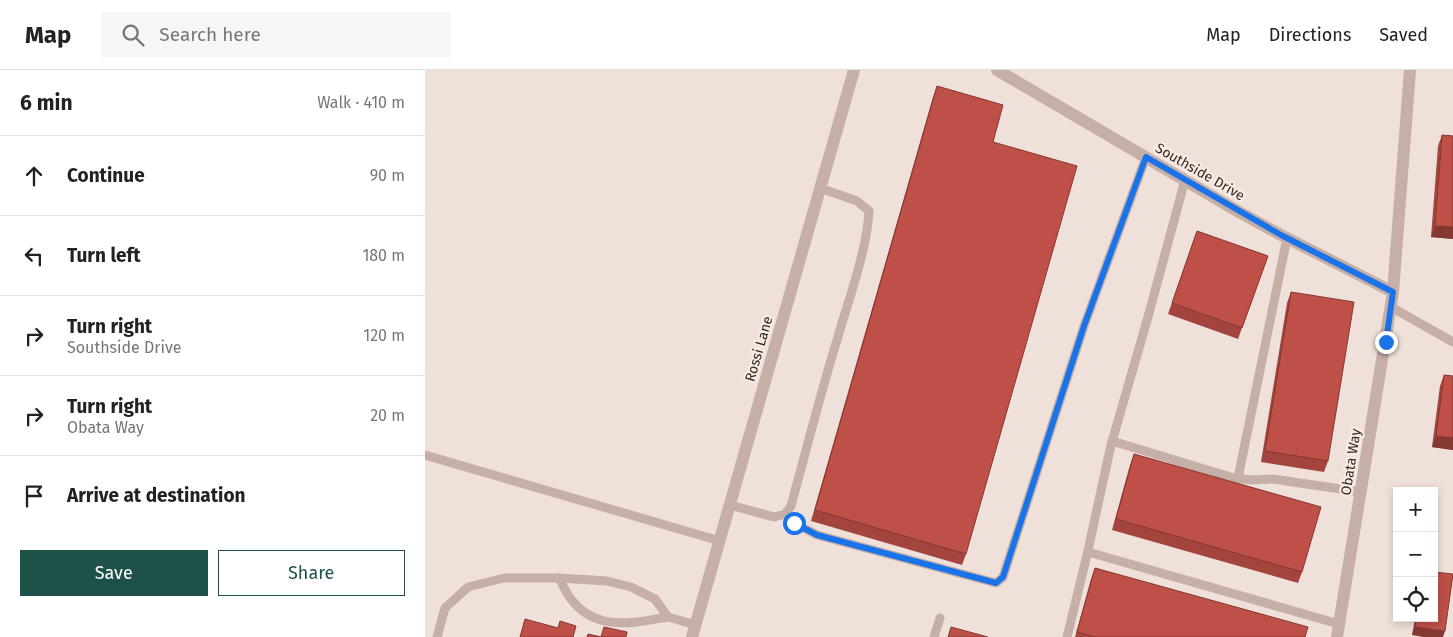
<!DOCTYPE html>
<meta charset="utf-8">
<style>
body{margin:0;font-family:"Fira Sans",sans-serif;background:#f6f6f6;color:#222}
.controls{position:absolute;right:15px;bottom:15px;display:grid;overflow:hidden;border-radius:0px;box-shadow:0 2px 8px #0003}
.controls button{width:45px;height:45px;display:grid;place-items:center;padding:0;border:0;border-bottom:1px solid #e0e0e0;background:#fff;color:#222;font:25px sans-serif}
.stop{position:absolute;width:15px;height:15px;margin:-11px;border:4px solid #1a73e8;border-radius:50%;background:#fff}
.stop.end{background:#1a73e8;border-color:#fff;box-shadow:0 1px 5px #0008}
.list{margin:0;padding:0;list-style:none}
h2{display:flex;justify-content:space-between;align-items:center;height:65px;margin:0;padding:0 20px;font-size:21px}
h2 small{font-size:16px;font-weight:400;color:#767676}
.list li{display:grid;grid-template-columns:32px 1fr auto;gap:15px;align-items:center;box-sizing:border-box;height:80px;padding:0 20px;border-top:1px solid #e0e0e0}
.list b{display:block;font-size:19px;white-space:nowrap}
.list p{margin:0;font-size:16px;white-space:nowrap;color:#767676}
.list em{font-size:16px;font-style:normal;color:#767676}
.actions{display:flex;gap:10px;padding:15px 20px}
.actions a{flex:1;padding:11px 0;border:1px solid #1f514b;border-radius:0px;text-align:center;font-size:18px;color:#1f514b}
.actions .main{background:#1f514b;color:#fff}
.icon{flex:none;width:28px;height:28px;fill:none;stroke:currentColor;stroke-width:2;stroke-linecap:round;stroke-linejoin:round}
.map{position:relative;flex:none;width:1028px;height:567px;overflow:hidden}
header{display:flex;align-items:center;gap:30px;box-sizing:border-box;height:70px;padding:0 25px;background:#fff;border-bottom:1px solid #e0e0e0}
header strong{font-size:24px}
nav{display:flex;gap:28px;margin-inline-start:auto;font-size:18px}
.search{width:350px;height:45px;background:#f6f6f6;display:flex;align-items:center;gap:12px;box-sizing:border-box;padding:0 18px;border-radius:0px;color:#767676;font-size:19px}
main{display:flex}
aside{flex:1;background:#fff}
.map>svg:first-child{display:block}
</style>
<header>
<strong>Map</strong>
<div class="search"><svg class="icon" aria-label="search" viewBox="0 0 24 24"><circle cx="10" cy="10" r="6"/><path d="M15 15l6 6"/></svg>Search here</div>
<nav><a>Map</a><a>Directions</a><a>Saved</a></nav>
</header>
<main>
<aside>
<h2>6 min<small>Walk · 410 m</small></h2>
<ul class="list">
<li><svg class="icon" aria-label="ahead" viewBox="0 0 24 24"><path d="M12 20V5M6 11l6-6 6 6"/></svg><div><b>Continue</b></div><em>90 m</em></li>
<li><svg class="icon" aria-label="left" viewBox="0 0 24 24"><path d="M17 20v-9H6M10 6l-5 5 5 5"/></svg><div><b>Turn left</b></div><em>180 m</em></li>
<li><svg class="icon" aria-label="right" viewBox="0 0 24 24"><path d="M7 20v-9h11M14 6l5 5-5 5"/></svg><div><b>Turn right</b><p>Southside Drive</p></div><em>120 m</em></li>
<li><svg class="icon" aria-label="right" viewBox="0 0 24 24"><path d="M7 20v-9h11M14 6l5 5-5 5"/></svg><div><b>Turn right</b><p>Obata Way</p></div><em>20 m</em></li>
<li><svg class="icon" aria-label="arrive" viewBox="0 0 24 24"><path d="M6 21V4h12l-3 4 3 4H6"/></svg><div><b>Arrive at destination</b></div></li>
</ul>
<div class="actions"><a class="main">Save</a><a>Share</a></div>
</aside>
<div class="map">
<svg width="1028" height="567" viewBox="0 0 1028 567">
<rect width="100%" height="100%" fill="#efe1d9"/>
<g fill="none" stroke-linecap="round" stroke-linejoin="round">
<!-- service -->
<g stroke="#c6afa6" stroke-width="9">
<path d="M 966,237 L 1028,272"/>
<path d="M 687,371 L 809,408 L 826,410 L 848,409 L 936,422"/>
<path d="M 0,385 L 295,471"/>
<path d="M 813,408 L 862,168"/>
<path d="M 305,435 L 349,447 L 360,444 L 366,436 C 381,381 395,325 412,270 C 423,231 442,181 444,141 L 432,131 L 395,118"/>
<path d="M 360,444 L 369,453 L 392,465 L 571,513 L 578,507 L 659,256 L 721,87"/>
<path d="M 663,482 L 914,554"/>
<path d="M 134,508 C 138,515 141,523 146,529 C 171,562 208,553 243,547"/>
<path d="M 12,567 L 20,538 L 43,517 L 79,508 L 134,508 L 182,511 L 206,517 L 230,529 L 243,547 L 271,555"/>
<path d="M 509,567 L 515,548"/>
<path d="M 642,567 L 662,485 L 686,375 L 723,247 L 760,110"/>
</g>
<!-- minor -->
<g stroke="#c6afa6" stroke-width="12">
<path d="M 572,0 L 814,142 L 856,165 L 968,222"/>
<path d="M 912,567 L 968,222 L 985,0"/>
</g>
<!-- tertiary -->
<path stroke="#c6afa6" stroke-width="12" d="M 267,567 L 429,0"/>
</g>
<!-- wall -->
<g fill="#a3453e">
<path d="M 512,16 L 568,72 L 541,484 L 537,495 L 386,451 L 508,27 Z"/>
<path d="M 1017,65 L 1028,66 L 1028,169 L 1006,167 L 1013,76 Z"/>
<path d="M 772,161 L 843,186 L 813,269 L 743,244 Z"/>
<path d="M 866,222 L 903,391 L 899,402 L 836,392 L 862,233 Z"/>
<path d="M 1019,305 L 1028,306 L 1028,380 L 1007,377 L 1015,316 Z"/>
<path d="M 709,384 L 877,502 L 873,513 L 687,460 L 705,395 Z"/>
<path d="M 670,498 L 880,567 L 650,567 L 666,509 Z"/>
<path d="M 990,548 L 1009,548 L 987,565 Z"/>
</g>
<!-- shaded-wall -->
<g fill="#853832">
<path d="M 1010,156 L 1028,157 L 1028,169 L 1006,167 Z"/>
<path d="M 1011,366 L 1028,368 L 1028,380 L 1007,377 Z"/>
<path d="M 990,557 L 1020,561 L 1018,567 L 998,567 L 987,565 Z"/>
</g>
<!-- building -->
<g fill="#be5048" stroke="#853832">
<path d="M 512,16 L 578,35 L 568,72 L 652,96 L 541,484 L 390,440 Z"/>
<path d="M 1017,65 L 1028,66 L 1028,157 L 1010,156 Z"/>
<path d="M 772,161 L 843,186 L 817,258 L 747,233 Z"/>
<path d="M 866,222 L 929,232 L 903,391 L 840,381 Z"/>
<path d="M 1019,305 L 1028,306 L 1028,368 L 1011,366 Z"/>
<path d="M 709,384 L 896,437 L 877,502 L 691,449 Z"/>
<path d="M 670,498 L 883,557 L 880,567 L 671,567 L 652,562 Z"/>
<path d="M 1009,502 L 1028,504 L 1020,561 L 990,557 L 991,548 L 1009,548 Z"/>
<path d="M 100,549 L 133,558 L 135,551 L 151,556 L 148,567 L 95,567 Z"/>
<path d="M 179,557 L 202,562 L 201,567 L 176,567 Z"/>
<path d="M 526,557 L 563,567 L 523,567 Z"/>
<path d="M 163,564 L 176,567 L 162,567 Z"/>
</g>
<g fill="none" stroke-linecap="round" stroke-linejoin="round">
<!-- route -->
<path stroke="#1a73e8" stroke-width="6" d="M 369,453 L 392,465 L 571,513 L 578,507 L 659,256 L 721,87 L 856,165 L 968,222 L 961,272"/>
</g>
<g text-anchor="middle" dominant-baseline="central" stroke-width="4.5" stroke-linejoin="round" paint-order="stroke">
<!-- street labels -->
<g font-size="14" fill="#322826" stroke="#f7ebe4">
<text transform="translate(775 102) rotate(30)">Southside Drive</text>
<text transform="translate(334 279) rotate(-74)">Rossi Lane</text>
<text transform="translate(926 392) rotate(-81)">Obata Way</text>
</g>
</g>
</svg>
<div class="controls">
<button>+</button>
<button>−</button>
<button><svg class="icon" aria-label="locate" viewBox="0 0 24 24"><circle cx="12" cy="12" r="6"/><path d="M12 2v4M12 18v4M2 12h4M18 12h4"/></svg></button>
</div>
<div class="stop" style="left:369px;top:453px"></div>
<div class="stop end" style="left:961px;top:272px"></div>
</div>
</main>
